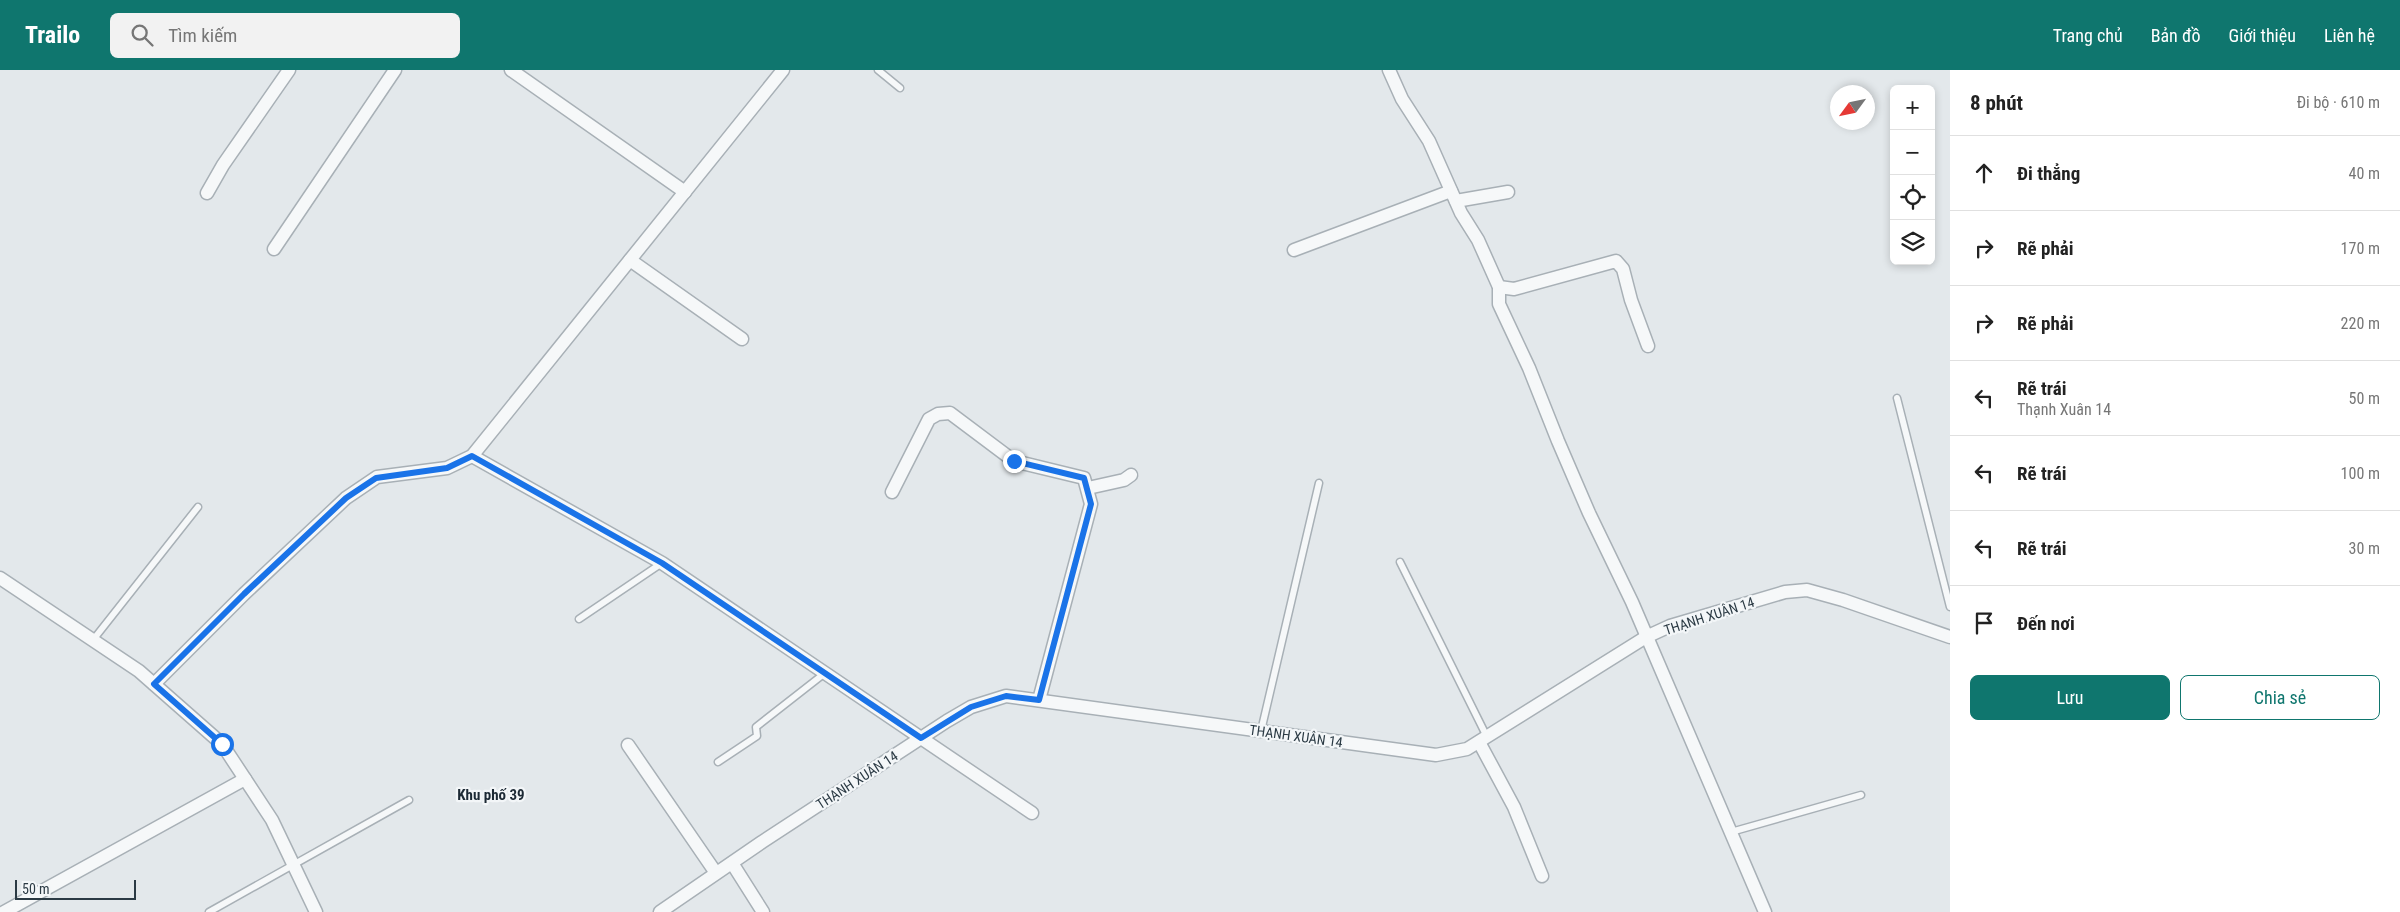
<!DOCTYPE html>
<html lang="vi">
<meta charset="utf-8">
<style>
body{margin:0;font-family:"Roboto Condensed",sans-serif;background:#f2f2f2;color:#222}
.controls{position:absolute;right:15px;top:15px;display:grid;overflow:hidden;border-radius:8px;box-shadow:0 2px 8px #0003}
.controls button{width:45px;height:45px;display:grid;place-items:center;padding:0;border:0;border-bottom:1px solid #e0e0e0;background:#fff;color:#222;font:25px sans-serif}
.compass{position:absolute;left:1830px;top:15px;width:45px;height:45px;border-radius:50%;background:#fff;box-shadow:0 2px 8px #0003;rotate:237deg}
.scale{position:absolute;left:15px;bottom:12px;width:121px;box-sizing:border-box;padding-left:5px;border:2px solid #2b3a44;border-top:0;font-size:14px;line-height:18px;white-space:nowrap;color:#2b3a44;-webkit-text-stroke:4px #f3f6f8;paint-order:stroke}
.stop{position:absolute;width:15px;height:15px;margin:-11px;border:4px solid #1a73e8;border-radius:50%;background:#fff}
.stop.end{background:#1a73e8;border-color:#fff;box-shadow:0 1px 5px #0008}
.list{margin:0;padding:0;list-style:none}
h2{display:flex;justify-content:space-between;align-items:center;height:65px;margin:0;padding:0 20px;font-size:21px}
h2 small{font-size:16px;font-weight:400;color:#767676}
.list li{display:grid;grid-template-columns:32px 1fr auto;gap:15px;align-items:center;box-sizing:border-box;height:75px;padding:0 20px;border-top:1px solid #e0e0e0}
.list b{display:block;font-size:19px;white-space:nowrap}
.list p{margin:0;font-size:16px;white-space:nowrap;color:#767676}
.list em{font-size:16px;font-style:normal;color:#767676}
.actions{display:flex;gap:10px;padding:15px 20px}
.actions a{flex:1;padding:11px 0;border:1px solid #0f766e;border-radius:8px;text-align:center;font-size:18px;color:#0f766e}
.actions .main{background:#0f766e;color:#fff}
.icon{flex:none;width:28px;height:28px;fill:none;stroke:currentColor;stroke-width:2;stroke-linecap:round;stroke-linejoin:round}
.map{position:relative;flex:none;width:1950px;height:842px;overflow:hidden}
header{display:flex;align-items:center;gap:30px;box-sizing:border-box;height:70px;padding:0 25px;background:#0f766e;color:#fff}
header strong{font-size:24px}
nav{display:flex;gap:28px;margin-inline-start:auto;font-size:18px}
.search{width:350px;height:45px;background:#f2f2f2;display:flex;align-items:center;gap:12px;box-sizing:border-box;padding:0 18px;border-radius:8px;color:#767676;font-size:19px}
main{display:flex}
aside{flex:1;background:#fff}
.map>svg:first-child{display:block}
</style>
<header>
<strong>Trailo</strong>
<div class="search"><svg class="icon" aria-label="search" viewBox="0 0 24 24"><circle cx="10" cy="10" r="6"/><path d="M15 15l6 6"/></svg>Tìm kiếm</div>
<nav><a>Trang chủ</a><a>Bản đồ</a><a>Giới thiệu</a><a>Liên hệ</a></nav>
</header>
<main>
<div class="map">
<svg width="1950" height="842" viewBox="0 0 1950 842">
<rect width="100%" height="100%" fill="#e3e8eb"/>
<g fill="none" stroke-linecap="round" stroke-linejoin="round">
<!-- lane casing -->
<g stroke="#a8b0b6" stroke-width="9">
<g id="lane">
<path d="M 878,0 L 900,18"/>
<path d="M 1897,328 L 1950,537"/>
<path d="M 1400,492 L 1487,667"/>
<path d="M 579,549 L 662,493"/>
<path d="M 93,570 L 198,437"/>
<path d="M 1261,661 L 1319,413"/>
<path d="M 718,692 L 757,666 L 756,657 L 825,603"/>
<path d="M 1731,762 L 1861,725"/>
<path d="M 209,842 L 409,730"/>
</g>
</g>
<!-- street casing -->
<g stroke="#a8b0b6" stroke-width="15">
<g id="street">
<path d="M 511,0 L 685,122"/>
<path d="M 1389,0 L 1402,29 L 1429,71 L 1461,143 L 1478,170 L 1499,217 L 1499,234 L 1529,298 L 1558,371 L 1589,443 L 1632,532 L 1765,842"/>
<path d="M 207,123 L 223,95 L 289,0"/>
<path d="M 1456,131 L 1508,122"/>
<path d="M 274,179 L 395,0"/>
<path d="M 1294,180 L 1451,121"/>
<path d="M 630,190 L 742,269"/>
<path d="M 1499,217 L 1514,219 L 1616,191 L 1623,199 L 1631,230 L 1648,276"/>
<path d="M 472,386 L 662,493 L 1032,743"/>
<path d="M 1088,418 L 1124,410 L 1131,405"/>
<path d="M 892,422 L 929,349 L 938,344 L 950,343 L 1014,391 L 1084,408 L 1091,434 L 1039,630"/>
<path d="M 0,508 L 139,601 L 222,674 L 272,750 L 316,842"/>
<path d="M 154,614 L 244,524 L 346,428 L 377,407 L 447,398 L 472,386 L 783,0"/>
<path d="M 1479,672 L 1514,737 L 1542,806"/>
<path d="M 628,675 L 716,803"/>
<path d="M 732,793 L 763,842"/>
<path d="M 4,842 L 245,709"/>
<path d="M 660,842 L 762,772 L 947,651 L 971,637 L 1006,626 L 1436,685 L 1467,679 L 1646,567 L 1670,556 L 1785,522 L 1807,520 L 1843,530 L 1950,567"/>
</g>
</g>
<!-- lane -->
<use href="#lane" stroke="#f6f8f9" stroke-width="6"/>
<!-- street -->
<use href="#street" stroke="#f6f8f9" stroke-width="12"/>
</g>
<g fill="none" stroke-linecap="round" stroke-linejoin="round">
<!-- route -->
<path stroke="#1a73e8" stroke-width="6" d="M 222,674 L 154,614 L 244,524 L 346,428 L 376,408 L 447,398 L 472,386 L 662,493 L 921,668 L 971,637 L 1006,626 L 1039,630 L 1091,434 L 1084,408 L 1014,391"/>
</g>
<g text-anchor="middle" dominant-baseline="central" stroke-width="4.5" stroke-linejoin="round" paint-order="stroke">
<!-- street labels -->
<g font-size="14" fill="#2b3a44" stroke="#f3f6f8">
<text transform="translate(1709 546) rotate(-18)">THẠNH XUÂN 14</text>
<text transform="translate(1296 666) rotate(8)">THẠNH XUÂN 14</text>
<text transform="translate(857 710) rotate(-33)">THẠNH XUÂN 14</text>
</g>
<!-- neighbourhood labels -->
<g font-size="15" font-weight="bold" fill="#1d2a35" stroke="#f3f6f8">
<text x="491" y="725">Khu phố 39</text>
</g>
</g>
</svg>
<div class="controls">
<button>+</button>
<button>−</button>
<button><svg class="icon" aria-label="locate" viewBox="0 0 24 24"><circle cx="12" cy="12" r="6"/><path d="M12 2v4M12 18v4M2 12h4M18 12h4"/></svg></button>
<button><svg class="icon" aria-label="layers" viewBox="0 0 24 24"><path d="M12 4l9 5-9 5-9-5zM3 14l9 5 9-5"/></svg></button>
</div>
<svg class="compass" viewBox="-18 -18 36 36"><path d="M0-13l5 13h-10z" fill="#e53935"/><path d="M0 13l5-13h-10z" fill="#767676"/></svg>
<div class="scale">50 m</div>
<div class="stop" style="left:222px;top:674px"></div>
<div class="stop end" style="left:1014px;top:391px"></div>
</div>
<aside>
<h2>8 phút<small>Đi bộ · 610 m</small></h2>
<ul class="list">
<li><svg class="icon" aria-label="ahead" viewBox="0 0 24 24"><path d="M12 20V5M6 11l6-6 6 6"/></svg><div><b>Đi thẳng</b></div><em>40 m</em></li>
<li><svg class="icon" aria-label="right" viewBox="0 0 24 24"><path d="M7 20v-9h11M14 6l5 5-5 5"/></svg><div><b>Rẽ phải</b></div><em>170 m</em></li>
<li><svg class="icon" aria-label="right" viewBox="0 0 24 24"><path d="M7 20v-9h11M14 6l5 5-5 5"/></svg><div><b>Rẽ phải</b></div><em>220 m</em></li>
<li><svg class="icon" aria-label="left" viewBox="0 0 24 24"><path d="M17 20v-9H6M10 6l-5 5 5 5"/></svg><div><b>Rẽ trái</b><p>Thạnh Xuân 14</p></div><em>50 m</em></li>
<li><svg class="icon" aria-label="left" viewBox="0 0 24 24"><path d="M17 20v-9H6M10 6l-5 5 5 5"/></svg><div><b>Rẽ trái</b></div><em>100 m</em></li>
<li><svg class="icon" aria-label="left" viewBox="0 0 24 24"><path d="M17 20v-9H6M10 6l-5 5 5 5"/></svg><div><b>Rẽ trái</b></div><em>30 m</em></li>
<li><svg class="icon" aria-label="arrive" viewBox="0 0 24 24"><path d="M6 21V4h12l-3 4 3 4H6"/></svg><div><b>Đến nơi</b></div></li>
</ul>
<div class="actions"><a class="main">Lưu</a><a>Chia sẻ</a></div>
</aside>
</main>
